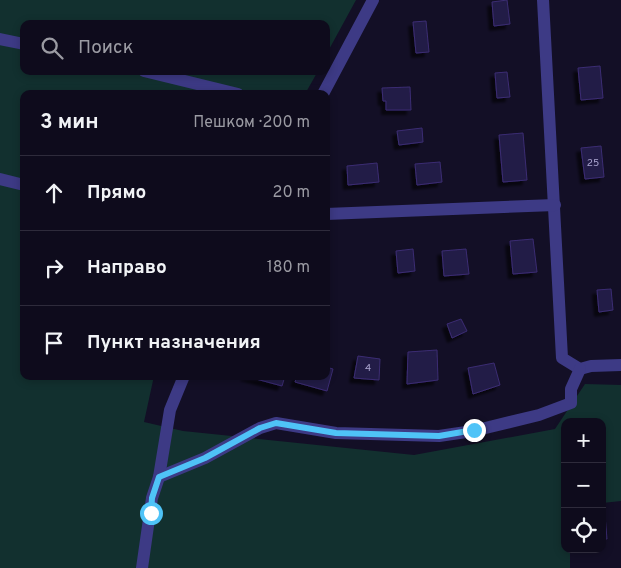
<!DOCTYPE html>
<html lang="ru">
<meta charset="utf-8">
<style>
body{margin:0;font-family:Overpass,sans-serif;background:#1c1929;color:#f1f3f6}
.controls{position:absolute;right:15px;bottom:15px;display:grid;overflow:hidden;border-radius:10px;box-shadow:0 2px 8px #0003}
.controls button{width:45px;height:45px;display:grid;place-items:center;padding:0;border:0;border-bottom:1px solid #2e2b3b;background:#0e0b1c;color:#f1f3f6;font:25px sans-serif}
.stop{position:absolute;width:15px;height:15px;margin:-11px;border:4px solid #4fc3f7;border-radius:50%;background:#fff}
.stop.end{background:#4fc3f7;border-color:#fff;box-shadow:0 1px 5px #0008}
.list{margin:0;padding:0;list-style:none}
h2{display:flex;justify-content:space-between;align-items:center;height:65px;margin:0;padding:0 20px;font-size:21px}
h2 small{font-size:16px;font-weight:400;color:#9b9ba3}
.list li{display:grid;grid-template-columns:32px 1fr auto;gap:15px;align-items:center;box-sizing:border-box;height:75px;padding:0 20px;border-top:1px solid #2e2b3b}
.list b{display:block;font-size:19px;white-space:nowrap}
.list em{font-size:16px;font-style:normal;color:#9b9ba3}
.icon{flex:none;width:28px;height:28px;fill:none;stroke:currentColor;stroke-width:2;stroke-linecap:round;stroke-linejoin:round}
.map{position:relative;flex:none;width:621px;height:568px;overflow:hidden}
.search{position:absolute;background:#0e0b1c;box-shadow:0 2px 8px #0003;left:20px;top:20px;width:310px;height:55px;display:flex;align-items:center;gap:12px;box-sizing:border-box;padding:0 18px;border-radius:10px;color:#9b9ba3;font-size:19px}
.panel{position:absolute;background:#0e0b1c;box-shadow:0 2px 8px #0003;left:20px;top:90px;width:310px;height:290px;border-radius:10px}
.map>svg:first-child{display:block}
</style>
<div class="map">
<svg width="621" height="568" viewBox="0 0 621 568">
<defs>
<filter id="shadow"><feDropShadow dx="-4.5" dy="4.5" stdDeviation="1" flood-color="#0009"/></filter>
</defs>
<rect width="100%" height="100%" fill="#130f26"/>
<!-- green -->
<path fill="#12302f" d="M 0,0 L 356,0 L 326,55 L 326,24 L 24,24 L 24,71 L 318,71 L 305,94 L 24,94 L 24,376 L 154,376 L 144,422 L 183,431 L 414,455 L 555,429 L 585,384 L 621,385 L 621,501 L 602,503 L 602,422 L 565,422 L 565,549 L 570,549 L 570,568 L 0,568 Z"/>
<!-- building -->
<g fill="#241b47" stroke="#3b2d73" filter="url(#shadow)">
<path d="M 507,0 L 510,24 L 494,26 L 492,2 Z"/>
<path d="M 426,21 L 429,52 L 416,53 L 413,22 Z"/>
<path d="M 600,66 L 603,98 L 581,100 L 578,68 Z"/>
<path d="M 507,72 L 510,97 L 497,98 L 495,73 Z"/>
<path d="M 410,87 L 411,110 L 386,110 L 386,101 L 383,101 L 382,88 Z"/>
<path d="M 422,128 L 423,142 L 399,145 L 397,131 Z"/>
<path d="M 523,133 L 527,180 L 503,182 L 499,135 Z"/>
<path d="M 601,146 L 604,177 L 585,179 L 581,148 Z"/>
<path d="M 440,162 L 442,182 L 417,185 L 415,164 Z"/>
<path d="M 377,163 L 379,182 L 348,185 L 347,166 Z"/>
<path d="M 533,239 L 537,272 L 513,274 L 510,241 Z"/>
<path d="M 413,249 L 415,271 L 398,273 L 396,251 Z"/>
<path d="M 466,249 L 469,274 L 444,276 L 442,251 Z"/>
<path d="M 611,289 L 613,310 L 599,312 L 597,290 Z"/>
<path d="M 461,319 L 467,331 L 452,338 L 447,324 Z"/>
<path d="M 437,350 L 438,380 L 407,384 L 408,352 Z"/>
<path d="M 358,356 L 380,359 L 379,380 L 354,378 Z"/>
<path d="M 494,363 L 500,385 L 473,394 L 468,368 Z"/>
<path d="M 326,367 L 333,369 L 327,391 L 295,382 L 297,376 L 326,376 Z"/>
<path d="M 245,376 L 285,376 L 282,386 Z"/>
<path d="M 602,515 L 605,515 L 607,539 L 602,539 Z"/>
</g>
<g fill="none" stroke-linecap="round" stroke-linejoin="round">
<!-- minor -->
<g stroke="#3d3a85" stroke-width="12">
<path d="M 543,0 L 562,358 L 580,369 L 591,366 L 621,365"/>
<path d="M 0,39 L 24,44"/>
<path d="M 144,71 L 238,94"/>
<path d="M 323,94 L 373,0"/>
<path d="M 0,179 L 24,185"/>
<path d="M 326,214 L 555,205"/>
<path d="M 159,477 L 205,458 L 260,428 L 276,423 L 336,433 L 439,436 L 473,431 L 539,415 L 571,403 L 571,389 L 580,369"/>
<path d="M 142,568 L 152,498 L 159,477 L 170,410 L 184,376"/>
</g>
</g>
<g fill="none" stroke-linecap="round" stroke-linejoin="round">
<!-- route -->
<path stroke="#4fc3f7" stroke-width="6" d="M 151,513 L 152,498 L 159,477 L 205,458 L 260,428 L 276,423 L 336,433 L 439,436 L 474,430"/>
</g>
<g text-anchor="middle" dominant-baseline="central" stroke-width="4" stroke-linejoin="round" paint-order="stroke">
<!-- number labels -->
<g font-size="10" fill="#aca6d1">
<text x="593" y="163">25</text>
<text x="368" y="368">4</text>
</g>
</g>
</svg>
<div class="controls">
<button>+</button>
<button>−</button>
<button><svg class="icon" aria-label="locate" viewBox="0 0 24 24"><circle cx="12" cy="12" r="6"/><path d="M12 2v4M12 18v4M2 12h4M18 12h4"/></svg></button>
</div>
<div class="stop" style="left:151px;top:513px"></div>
<div class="stop end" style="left:474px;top:430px"></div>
<div class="search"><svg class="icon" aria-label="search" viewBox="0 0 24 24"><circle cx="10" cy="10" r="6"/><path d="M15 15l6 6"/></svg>Поиск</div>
<section class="panel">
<h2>3 мин<small>Пешком · 200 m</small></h2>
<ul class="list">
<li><svg class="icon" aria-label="ahead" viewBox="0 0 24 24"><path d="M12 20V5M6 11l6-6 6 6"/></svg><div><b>Прямо</b></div><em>20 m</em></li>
<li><svg class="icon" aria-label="right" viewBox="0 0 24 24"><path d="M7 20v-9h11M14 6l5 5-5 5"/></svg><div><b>Направо</b></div><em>180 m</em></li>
<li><svg class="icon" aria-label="arrive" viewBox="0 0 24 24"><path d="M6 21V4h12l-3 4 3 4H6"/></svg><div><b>Пункт назначения</b></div></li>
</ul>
</section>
</div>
